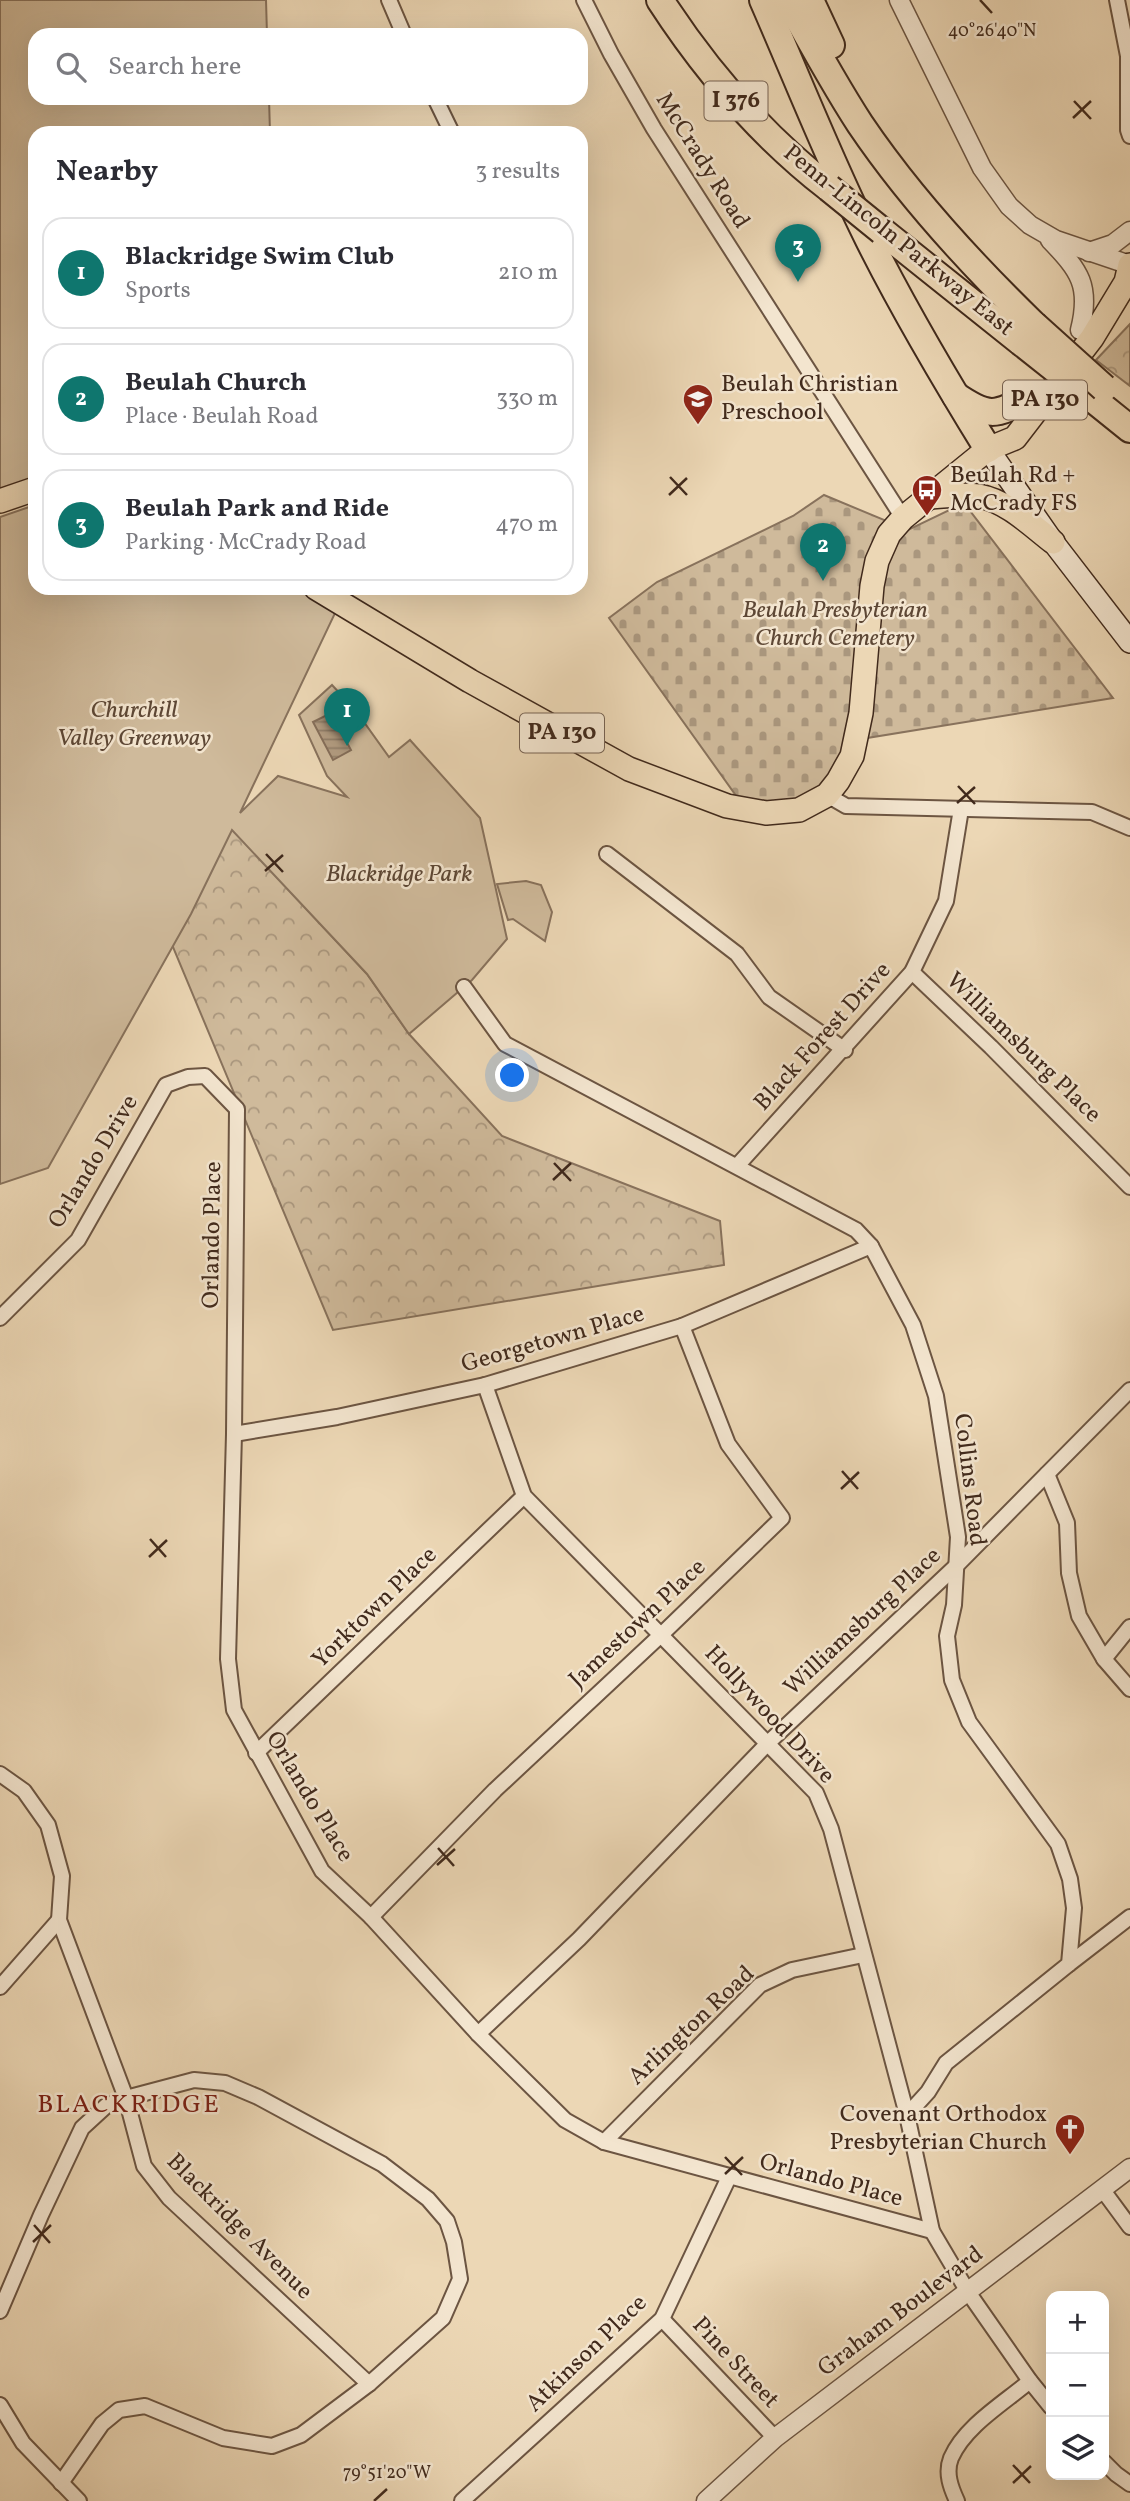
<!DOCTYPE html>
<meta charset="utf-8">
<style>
body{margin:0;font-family:Vollkorn,serif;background:#f2f2f3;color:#2b2b33}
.controls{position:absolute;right:21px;bottom:21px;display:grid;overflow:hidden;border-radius:14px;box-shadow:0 7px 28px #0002}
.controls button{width:63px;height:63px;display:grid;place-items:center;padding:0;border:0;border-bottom:2px solid #e1e1e2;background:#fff;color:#2b2b33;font:35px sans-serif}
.you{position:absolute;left:513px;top:1076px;width:24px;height:24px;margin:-18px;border:5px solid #fff;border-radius:50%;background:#1a73e8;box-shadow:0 0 0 10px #1a73e833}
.badge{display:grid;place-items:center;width:46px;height:46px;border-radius:50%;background:#0f766e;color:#fff;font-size:23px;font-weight:700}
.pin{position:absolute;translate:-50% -58px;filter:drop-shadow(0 2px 4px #0008)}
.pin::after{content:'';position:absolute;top:37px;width:24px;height:21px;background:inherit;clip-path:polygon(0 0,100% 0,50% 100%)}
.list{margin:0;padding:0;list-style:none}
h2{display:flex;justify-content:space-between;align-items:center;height:91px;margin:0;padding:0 28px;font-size:30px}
h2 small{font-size:23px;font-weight:400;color:#7c7c81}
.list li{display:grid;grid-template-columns:46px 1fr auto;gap:21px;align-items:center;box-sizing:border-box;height:112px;margin:0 14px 14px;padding:0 14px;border:2px solid #e1e1e2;border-radius:21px}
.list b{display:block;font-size:26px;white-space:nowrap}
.list p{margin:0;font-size:23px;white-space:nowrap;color:#7c7c81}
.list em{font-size:23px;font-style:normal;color:#7c7c81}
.icon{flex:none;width:38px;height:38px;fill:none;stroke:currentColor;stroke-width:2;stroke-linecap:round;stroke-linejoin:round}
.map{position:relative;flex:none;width:1130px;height:2501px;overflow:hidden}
.search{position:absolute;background:#fff;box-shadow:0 7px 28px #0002;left:28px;top:28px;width:560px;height:77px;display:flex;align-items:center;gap:18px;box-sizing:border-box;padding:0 24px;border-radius:21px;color:#7c7c81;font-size:26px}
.panel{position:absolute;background:#fff;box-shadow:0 7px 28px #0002;left:28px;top:126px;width:560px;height:469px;border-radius:21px}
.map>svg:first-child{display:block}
</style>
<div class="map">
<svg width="1130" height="2501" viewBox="0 0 1130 2501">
<defs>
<pattern id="forest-crowns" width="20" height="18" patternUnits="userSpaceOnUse" patternTransform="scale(1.75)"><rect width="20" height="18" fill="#cfba9b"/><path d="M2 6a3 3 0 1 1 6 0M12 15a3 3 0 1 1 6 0" fill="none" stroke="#aa977e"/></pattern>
<pattern id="cemetery-stones" width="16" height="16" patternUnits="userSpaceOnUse" patternTransform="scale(1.75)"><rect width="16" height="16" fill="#cfba9b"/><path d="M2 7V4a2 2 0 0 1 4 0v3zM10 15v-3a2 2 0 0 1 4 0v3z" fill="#aa977e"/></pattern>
<pattern id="water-rules" width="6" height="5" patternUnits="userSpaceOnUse" patternTransform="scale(1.75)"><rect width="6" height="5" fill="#b29c81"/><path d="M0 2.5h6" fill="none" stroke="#927f69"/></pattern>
</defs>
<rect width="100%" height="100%" fill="#ecd7b5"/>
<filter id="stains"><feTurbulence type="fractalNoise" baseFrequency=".00286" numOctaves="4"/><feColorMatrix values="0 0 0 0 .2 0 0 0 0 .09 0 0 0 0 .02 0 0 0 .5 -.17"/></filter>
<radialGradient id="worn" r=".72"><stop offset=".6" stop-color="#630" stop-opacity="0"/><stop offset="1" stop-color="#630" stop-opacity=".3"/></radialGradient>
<!-- forest -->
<g fill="url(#forest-crowns)" stroke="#88725c" stroke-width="2">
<path d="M 1130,324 L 1130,386 L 1096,360 Z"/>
<path d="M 228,825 L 367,974 L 409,1034 L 502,1136 L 720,1221 L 724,1265 L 333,1330 L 155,904 Z"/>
</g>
<!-- cemetery -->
<path fill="url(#cemetery-stones)" stroke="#88725c" stroke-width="2" d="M 824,495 L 908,530 L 964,503 L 1113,698 L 849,741 C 844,752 840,766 833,776 C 809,808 771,803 737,797 L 609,618 L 657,582 L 793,516 Z"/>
<!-- park -->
<g fill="#cfba9b" stroke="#88725c" stroke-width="2">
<path d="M 0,0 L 266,0 L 267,35 L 35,35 L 35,98 L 269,98 L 270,133 L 35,133 L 35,478 L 0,492 Z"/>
<path d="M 35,505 L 35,588 L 302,588 L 337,609 L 240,813 L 278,776 L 347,797 L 327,776 L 299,715 L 332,685 L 356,711 L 389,757 L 410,740 L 480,818 L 507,939 L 472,980 L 409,1034 L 367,974 L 232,830 L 191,914 L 48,1168 L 0,1184 L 0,517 Z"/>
<path d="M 526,881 L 541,885 L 552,912 L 545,941 L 513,919 L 508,920 L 497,884 Z"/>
</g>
<!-- water -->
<path fill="url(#water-rules)" stroke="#856e59" stroke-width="2" d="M 331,713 L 351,750 L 333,760 L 313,722 Z"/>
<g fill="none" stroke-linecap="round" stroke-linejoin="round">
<!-- minor casing -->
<g stroke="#6c5542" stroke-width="18">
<g id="minor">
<path d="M 389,0 L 404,35"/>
<path d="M 584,0 L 611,54 L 654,129 L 903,518"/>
<path d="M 1117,0 L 1128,56 L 1128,130 L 1130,136"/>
<path d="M 435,98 L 452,133"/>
<path d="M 827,795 L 846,806 L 1092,812 L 1130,828"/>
<path d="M 607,854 L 737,954 L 769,997 L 845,1050"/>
<path d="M 912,972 L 991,1047 L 1130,1187"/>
<path d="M 464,987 L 505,1044 L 856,1230 L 871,1246 L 913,1325 L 936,1396 L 958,1537 L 954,1605 L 947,1636 L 952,1680 L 969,1722 L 1058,1844 L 1070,1879 L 1074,1908 L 1069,1964 L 946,2063 L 928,2092 L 907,2115"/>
<path d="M 737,1166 L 912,972 L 946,901 L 961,809"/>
<path d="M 0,1318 L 78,1240 L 166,1085 L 188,1077 L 205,1076 L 237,1109 L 234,1434 L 228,1659 L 234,1710 L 322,1871 L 371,1917 L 478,2034 L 565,2120 L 604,2142 L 932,2231"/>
<path d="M 485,1385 L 524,1496 L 816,1793 L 831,1829 L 907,2115 L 932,2231 L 968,2292 L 1030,2381 L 1051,2407"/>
<path d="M 234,1434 L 337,1417 L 485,1385 L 682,1326 L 871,1246"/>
<path d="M 1047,1474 L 1067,1523 L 1069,1573 L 1079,1616 L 1104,1659 L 1130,1689"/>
<path d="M 1104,1659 L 1130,1627"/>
<path d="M 256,1753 L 524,1496"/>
<path d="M 0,1774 L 24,1791 L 48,1825 L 62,1876 L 59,1920 L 126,2098 L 144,2166 L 169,2198 L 369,2384"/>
<path d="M 371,1917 L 495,1790 L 662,1634 L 782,1518 L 728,1444 L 682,1326"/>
<path d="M 1069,1964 L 1130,1917"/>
<path d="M 0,1987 L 59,1920"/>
<path d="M 478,2034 L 579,1939 L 769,1742 L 956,1566 L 1130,1390"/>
<path d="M 604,2142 L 760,1985 L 792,1970 L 863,1955"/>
<path d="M 1102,2189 L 1130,2227"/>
<path d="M 0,2311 L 41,2215 L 82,2128 L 106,2106 L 126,2098 L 194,2080 L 225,2083 L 258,2097 L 382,2164 L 428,2199 L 447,2221 L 454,2242 L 460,2279 L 443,2318 L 369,2384 L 301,2435 L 272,2446 L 223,2438 L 145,2406 L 119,2410 L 102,2424 L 61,2483"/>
<path d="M 662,2319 L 775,2438"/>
<path d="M 0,2405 L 23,2443 L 79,2501"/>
<path d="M 1104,2462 L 1116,2474 L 1130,2484"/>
<path d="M 462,2501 L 662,2319 L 729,2177"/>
<path d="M 957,2501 C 951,2488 945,2473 951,2458 C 965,2426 1004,2403 1030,2381"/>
</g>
</g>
<!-- tertiary casing -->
<g stroke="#6c5542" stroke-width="21">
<g id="tertiary">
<path d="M 899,0 L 982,168 L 1009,206 L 1030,225 L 1056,240 L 1130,265"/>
<path d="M 1050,240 C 1080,271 1091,286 1080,330"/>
<path d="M 1089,252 L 1113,244 L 1130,231"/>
<path d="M 706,2501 L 775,2438 L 1130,2168"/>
</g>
</g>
<!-- secondary casing -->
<g stroke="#412a1c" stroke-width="24">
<path id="secondary" d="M 988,449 L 1053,542 L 1130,642"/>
</g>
<!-- primary casing -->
<g stroke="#412a1c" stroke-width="26">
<g id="primary">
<path d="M 929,497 C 946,496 963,494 979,496 C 1007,501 1031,525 1053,542"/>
<path d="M 0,501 L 35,489"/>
<path d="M 316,588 L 470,681 L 629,769 L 727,806 L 766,813 L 799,810 L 827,795 L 838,781 L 852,756 L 861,713 L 872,586 L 877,561 L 889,534 L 903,518 L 988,449 L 1015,438 L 1092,338 L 1126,282 L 1130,265"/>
</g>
</g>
<!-- motorway casing -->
<g stroke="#412a1c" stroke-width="30">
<g id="motorway">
<path d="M 660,0 C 706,71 762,136 829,188"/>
<path d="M 763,0 C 798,80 830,162 869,240 C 905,312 946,381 988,449"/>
<path d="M 788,0 C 811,42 834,84 860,124 C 910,198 970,263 1034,325"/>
<path d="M 810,0 L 831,45"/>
<path d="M 882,231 L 1021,342"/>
<path d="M 956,396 C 987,417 996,417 1028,397"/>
<path d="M 1094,400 L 1130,429"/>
</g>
</g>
<!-- minor -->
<use href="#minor" stroke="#f3e5cf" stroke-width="14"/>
<!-- tertiary -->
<use href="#tertiary" stroke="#f3e5cf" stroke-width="18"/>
<!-- secondary -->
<use href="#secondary" stroke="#f3e5cf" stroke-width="21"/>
<!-- primary -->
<use href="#primary" stroke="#ecd7b5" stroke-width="23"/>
<!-- motorway -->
<use href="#motorway" stroke="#ecd7b5" stroke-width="26"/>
<!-- motorway-bridge casing -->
<g stroke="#412a1c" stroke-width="30" stroke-linecap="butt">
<g id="motorway-bridge">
<path d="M 829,188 L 882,231"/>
<path d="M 1034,325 L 1104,388"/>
<path d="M 1021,342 L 1074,384"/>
</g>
</g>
<!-- motorway-bridge -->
<use href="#motorway-bridge" stroke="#ecd7b5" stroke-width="26"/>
</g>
<!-- ticks -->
<path fill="none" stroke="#412a1c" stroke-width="2.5" d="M 980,0 L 992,13M 1074,101 L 1091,119M 1073,118 L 1091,101M 670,477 L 687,495M 669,495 L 687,478M 958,786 L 975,804M 957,803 L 975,787M 266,854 L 283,872M 265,871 L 283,855M 554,1163 L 571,1181M 553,1180 L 571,1163M 842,1471 L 858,1489M 841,1489 L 859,1472M 150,1539 L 166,1557M 149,1557 L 167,1540M 438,1848 L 454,1866M 437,1865 L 455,1849M 725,2157 L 742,2175M 725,2174 L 743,2157M 34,2225 L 50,2243M 33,2242 L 51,2225M 1013,2465 L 1030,2483M 1013,2483 L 1031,2466M 374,2501 L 387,2489"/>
<!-- icons -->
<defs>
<g id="school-pin" transform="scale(1.575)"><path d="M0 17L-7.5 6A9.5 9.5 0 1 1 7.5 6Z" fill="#8f2418" stroke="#f3e5cf"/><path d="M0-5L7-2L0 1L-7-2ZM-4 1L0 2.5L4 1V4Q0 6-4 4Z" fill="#fff"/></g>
<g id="bus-pin" transform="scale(1.575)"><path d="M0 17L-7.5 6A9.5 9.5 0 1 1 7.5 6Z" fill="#8f2418" stroke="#f3e5cf"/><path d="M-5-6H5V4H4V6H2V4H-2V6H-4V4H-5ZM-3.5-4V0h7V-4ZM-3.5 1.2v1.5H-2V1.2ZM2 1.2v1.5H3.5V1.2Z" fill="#fff"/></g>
<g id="church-pin" transform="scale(1.575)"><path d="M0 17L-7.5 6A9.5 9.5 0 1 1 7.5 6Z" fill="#8f2418" stroke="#f3e5cf"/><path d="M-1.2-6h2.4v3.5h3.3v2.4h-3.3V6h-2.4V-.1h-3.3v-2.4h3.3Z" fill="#fff"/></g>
</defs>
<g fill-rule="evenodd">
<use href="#school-pin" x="698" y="399"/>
<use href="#bus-pin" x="927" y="490"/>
<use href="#church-pin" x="1070" y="2129"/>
</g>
<g text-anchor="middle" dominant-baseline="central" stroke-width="5" stroke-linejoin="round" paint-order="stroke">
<!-- shield labels -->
<g fill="#f3e5cf" stroke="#766252" stroke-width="2">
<rect x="704.5" y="81.5" width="63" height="39" rx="5"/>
<rect x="1003" y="380.5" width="84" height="39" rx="5"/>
<rect x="520" y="713.5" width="84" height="39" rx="5"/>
</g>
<g font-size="23" font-weight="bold" fill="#412a1c">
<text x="736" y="101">I 376</text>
<text x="1045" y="400">PA 130</text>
<text x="562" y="733">PA 130</text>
</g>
<!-- street labels -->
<g font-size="24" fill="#412a1c" stroke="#f3e5cf">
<text transform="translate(702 161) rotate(58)">McCrady Road</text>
<text transform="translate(898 241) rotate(39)">Penn-Lincoln Parkway East</text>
<text transform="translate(823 1037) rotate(-48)">Black Forest Drive</text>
<text transform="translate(1023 1048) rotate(44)">Williamsburg Place</text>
<text transform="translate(94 1162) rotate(-59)">Orlando Drive</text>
<text transform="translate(213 1235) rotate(-89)">Orlando Place</text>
<text transform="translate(553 1340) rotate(-16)">Georgetown Place</text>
<text transform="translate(969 1480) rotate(83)">Collins Road</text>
<text transform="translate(375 1608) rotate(-44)">Yorktown Place</text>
<text transform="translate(863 1622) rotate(-43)">Williamsburg Place</text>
<text transform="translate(638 1624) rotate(-43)">Jamestown Place</text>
<text transform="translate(769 1715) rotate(47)">Hollywood Drive</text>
<text transform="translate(309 1797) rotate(59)">Orlando Place</text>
<text transform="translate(692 2026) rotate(-43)">Arlington Road</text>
<text transform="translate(831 2181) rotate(15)">Orlando Place</text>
<text transform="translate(239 2227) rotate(45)">Blackridge Avenue</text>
<text transform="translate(901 2312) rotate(-37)">Graham Boulevard</text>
<text transform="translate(587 2354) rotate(-44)">Atkinson Place</text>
<text transform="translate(735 2363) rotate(47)">Pine Street</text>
</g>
<!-- poi labels -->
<g font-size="24" fill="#412a1c" stroke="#f3e5cf" text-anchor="start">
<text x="721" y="385">Beulah Christian<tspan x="721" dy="28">Preschool</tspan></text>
<text x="950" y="476">Beulah Rd +<tspan x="950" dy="28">McCrady FS</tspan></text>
<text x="1047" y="2115" text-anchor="end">Covenant Orthodox<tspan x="1047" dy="28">Presbyterian Church</tspan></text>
</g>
<!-- park labels -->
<g font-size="24" font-style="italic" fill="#5d4735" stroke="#f3e5cf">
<text x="835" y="611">Beulah Presbyterian<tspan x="835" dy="28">Church Cemetery</tspan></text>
<text x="134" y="711">Churchill<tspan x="134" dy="28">Valley Greenway</tspan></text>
<text x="399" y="875">Blackridge Park</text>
</g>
<!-- neighbourhood labels -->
<g font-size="26" letter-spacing="2" fill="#7a1f14" stroke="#f3e5cf">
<text x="129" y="2105">BLACKRIDGE</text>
</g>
</g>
<g font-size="18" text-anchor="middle" fill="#412a1c" stroke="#f3e5cf" stroke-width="5" stroke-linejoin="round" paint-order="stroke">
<text x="992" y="36">40°26'40"N</text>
<text x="387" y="2478">79°51'20"W</text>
</g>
<rect width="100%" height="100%" filter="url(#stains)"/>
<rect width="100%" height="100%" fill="url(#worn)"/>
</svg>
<div class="controls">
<button>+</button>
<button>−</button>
<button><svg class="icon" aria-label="layers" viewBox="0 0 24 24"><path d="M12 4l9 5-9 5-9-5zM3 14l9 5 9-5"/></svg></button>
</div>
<div class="you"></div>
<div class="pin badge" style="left:347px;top:746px">1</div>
<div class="pin badge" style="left:823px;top:581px">2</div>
<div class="pin badge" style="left:798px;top:282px">3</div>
<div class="search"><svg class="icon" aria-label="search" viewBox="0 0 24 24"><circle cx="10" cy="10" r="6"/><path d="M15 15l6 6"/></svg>Search here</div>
<section class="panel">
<h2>Nearby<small>3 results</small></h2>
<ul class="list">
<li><span class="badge">1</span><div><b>Blackridge Swim Club</b><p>Sports</p></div><em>210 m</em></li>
<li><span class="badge">2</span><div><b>Beulah Church</b><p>Place · Beulah Road</p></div><em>330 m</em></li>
<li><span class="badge">3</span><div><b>Beulah Park and Ride</b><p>Parking · McCrady Road</p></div><em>470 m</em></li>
</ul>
</section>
</div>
